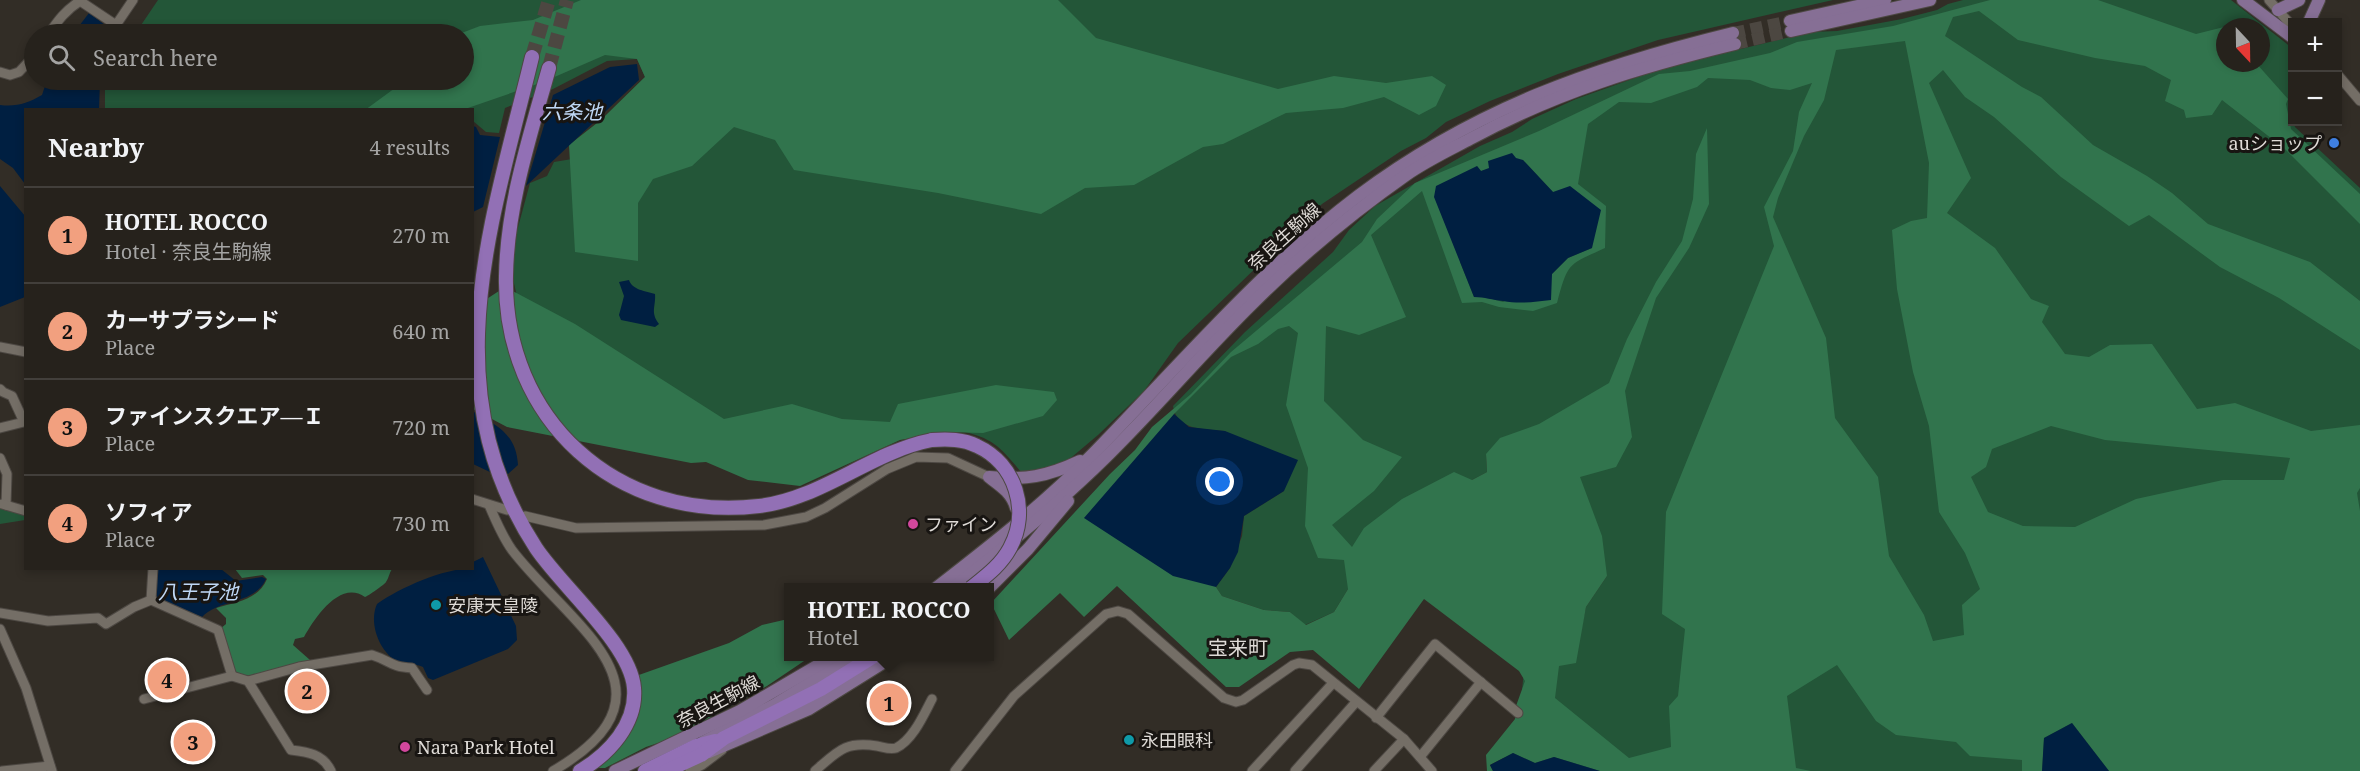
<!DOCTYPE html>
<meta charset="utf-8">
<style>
body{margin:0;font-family:"Noto Serif","Noto Sans JP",serif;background:#2e2a25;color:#f1f3f6}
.controls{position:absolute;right:18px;top:18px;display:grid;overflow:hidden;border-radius:0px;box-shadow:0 3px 9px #0003}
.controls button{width:54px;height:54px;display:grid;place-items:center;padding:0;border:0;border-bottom:2px solid #423f3b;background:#26221c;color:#f1f3f6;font:30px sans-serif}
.compass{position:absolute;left:2216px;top:18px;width:54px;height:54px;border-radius:50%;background:#26221c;box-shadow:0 3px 9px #0003;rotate:158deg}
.you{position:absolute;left:1220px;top:482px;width:21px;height:21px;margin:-15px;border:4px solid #fff;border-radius:50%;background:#1a73e8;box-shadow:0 0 0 9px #1a73e833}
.badge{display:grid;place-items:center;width:39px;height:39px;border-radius:50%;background:#f2a07f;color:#111;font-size:20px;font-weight:700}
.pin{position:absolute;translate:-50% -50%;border:3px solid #fff;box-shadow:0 2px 6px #0006}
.popup{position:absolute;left:784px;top:583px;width:210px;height:78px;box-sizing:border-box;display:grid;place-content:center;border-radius:0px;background:#26221c;filter:drop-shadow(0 2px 4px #0005);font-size:20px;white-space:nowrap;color:#a4a4a3}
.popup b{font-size:22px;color:#f1f3f6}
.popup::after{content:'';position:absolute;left:50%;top:100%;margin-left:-12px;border:12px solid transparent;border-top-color:#26221c}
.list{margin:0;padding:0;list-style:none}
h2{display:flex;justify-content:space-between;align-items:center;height:78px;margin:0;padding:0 24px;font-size:26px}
h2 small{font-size:20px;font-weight:400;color:#a4a4a3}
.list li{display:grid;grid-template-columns:39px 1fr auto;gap:18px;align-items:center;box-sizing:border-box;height:96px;padding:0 24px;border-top:2px solid #423f3b}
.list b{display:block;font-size:22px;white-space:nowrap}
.list p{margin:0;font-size:20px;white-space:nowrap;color:#a4a4a3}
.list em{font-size:20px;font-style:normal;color:#a4a4a3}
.icon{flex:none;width:33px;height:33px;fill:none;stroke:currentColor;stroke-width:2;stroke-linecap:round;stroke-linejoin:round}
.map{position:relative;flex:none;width:2360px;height:771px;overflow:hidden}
.search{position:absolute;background:#26221c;box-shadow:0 3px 9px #0003;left:24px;top:24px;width:450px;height:66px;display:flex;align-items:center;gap:15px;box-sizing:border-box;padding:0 21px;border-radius:33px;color:#a4a4a3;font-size:22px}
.panel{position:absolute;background:#26221c;box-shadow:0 3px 9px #0003;left:24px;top:108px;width:450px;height:462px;border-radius:0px}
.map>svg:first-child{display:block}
</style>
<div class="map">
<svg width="2360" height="771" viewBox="0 0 2360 771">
<rect width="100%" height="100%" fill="#322d26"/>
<!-- green -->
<g fill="#235638" fill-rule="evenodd">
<path d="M 158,0 L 1833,0 L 1658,40 L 1558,74 L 1490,101 L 1446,122 L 1426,138 L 1401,151 L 1322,204 L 1178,343 L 1144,391 L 1098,435 L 1066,462 L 1045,470 L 1022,473 C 996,442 992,438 953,429 L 689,443 L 529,352 L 512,274 L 517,231 L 530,183 L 547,176 L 554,162 L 572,159 L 569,145 L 601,120 L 645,77 L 637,59 L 607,61 L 553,89 L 505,108 L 499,133 L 486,132 L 473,121 L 472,110 L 105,109 L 105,80 L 464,80 L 464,34 L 135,34 Z"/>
<path d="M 1963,0 L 2231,0 L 2292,48 L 2292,100 L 2289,104 L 2295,127 L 2360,188 L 2360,771 L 1493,771 L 1517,742 L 1524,670 L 1581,630 L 1586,607 L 1607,576 L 1486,454 L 1487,472 L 1472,480 L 1348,589 L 1334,612 L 1305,625 L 1290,612 L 1264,610 L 1222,596 L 1216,587 L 1230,568 L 1242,536 L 1244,516 L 1284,491 L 1225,431 C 1205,429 1177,431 1173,406 L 1245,332 L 1333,252 L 1349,230 L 1375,206 L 1480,146 L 1512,132 L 1532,119 L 1576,99 L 1666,67 L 1811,32 L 1837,31 L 1902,19 L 1937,10 L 1948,4 ZM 2225,27 L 2261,27 L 2261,63 L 2225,63 Z"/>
<path d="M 0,508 L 25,515 L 25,520 L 0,524 Z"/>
</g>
<!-- forest -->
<g fill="#31744d" fill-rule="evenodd">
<path d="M 581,0 L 1058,0 L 1096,38 L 1278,89 L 1334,76 L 1386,83 L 1432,76 L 1446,85 L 1436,106 L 1419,115 L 1384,97 L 1343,108 L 1286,113 L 1223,144 L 1203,147 L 1134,185 L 1085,188 L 1041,214 L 938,193 L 794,170 L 775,140 L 734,127 L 692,166 L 653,179 L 638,203 L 638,261 L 575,252 L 569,145 L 601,120 L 645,77 L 637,59 L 605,55 L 543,82 L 465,109 L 365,110 L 406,80 L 464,80 L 464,34 L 459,34 L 480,26 L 533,20 Z"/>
<path d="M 1990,0 L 2098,0 L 2196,34 L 2224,27 L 2225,63 L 2256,63 L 2288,99 L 2286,104 L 2291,129 L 2360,194 L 2360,224 L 2285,149 L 2222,100 L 2212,115 L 2186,118 L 2184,110 L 2165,101 L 2171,80 L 2145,66 L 2095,58 L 2018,40 L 1979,11 L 1953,17 L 1945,36 L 2022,87 L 2041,97 L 2093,145 L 2147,176 L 2172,193 L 2208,224 L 2310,262 L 2360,301 L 2360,350 L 2279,298 L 2220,267 L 2149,215 L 2129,226 L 2061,177 L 1994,117 L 1965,97 L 1943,70 L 1929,83 L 1971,178 L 1947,213 L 1995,248 L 2031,299 L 2049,306 L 2042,322 L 2065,354 L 2089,357 L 2110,345 L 2152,344 L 2197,409 L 2235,403 L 2311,431 L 2360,425 L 2360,488 L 2357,493 L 2360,511 L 2360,771 L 2109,771 L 2072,723 L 2044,738 L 2042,771 L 2022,771 L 2022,760 L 1970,756 L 1956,742 L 1896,735 L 1876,721 L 1837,665 L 1787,696 L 1796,768 L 1811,771 L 1600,771 L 1554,757 L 1535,763 L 1513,753 L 1490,765 L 1493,771 L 1487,771 L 1486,755 L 1515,719 L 1516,706 L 1525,681 L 1519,671 L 1424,599 L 1359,689 L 1313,650 L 1290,652 L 1239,687 L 1226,687 L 1117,586 L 1084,617 L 1060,593 L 1009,640 L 991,603 L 1110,474 L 1135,450 L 1152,427 L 1191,394 L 1231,352 L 1362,242 L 1377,219 L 1415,183 L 1539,131 L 1659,74 L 1690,71 L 1770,53 L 1797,42 L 1893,26 ZM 1905,41 L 1929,163 L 1927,218 L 1911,221 L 1892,230 L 1897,289 L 1913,372 L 1929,426 L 1939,512 L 1965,553 L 1980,589 L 1962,605 L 1964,635 L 1933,641 L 1924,615 L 1889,556 L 1878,477 L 1835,418 L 1826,338 L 1773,217 L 1778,198 L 1804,136 L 1824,100 L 1836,50 ZM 1708,78 L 1750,80 L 1771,88 L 1790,90 L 1812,83 L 1799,112 L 1793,151 L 1764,207 L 1774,246 L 1666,512 L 1662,614 L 1685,629 L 1678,696 L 1669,706 L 1671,747 L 1629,758 L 1555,698 L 1559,666 L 1576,663 L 1586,607 L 1607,576 L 1602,536 L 1580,477 L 1616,467 L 1632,437 L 1625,391 L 1656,298 L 1689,248 L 1709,204 L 1707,128 L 1696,154 L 1693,199 L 1682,241 L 1656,282 L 1627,339 L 1609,383 L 1539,424 L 1500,438 L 1486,454 L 1487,472 L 1472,480 L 1454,472 L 1402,499 L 1364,528 L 1352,547 L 1332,525 L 1374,491 L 1402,457 L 1363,440 L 1324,401 L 1326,326 L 1359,335 L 1406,317 L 1371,235 L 1422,191 L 1462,303 L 1482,302 L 1499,307 L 1533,311 L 1557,303 C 1568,262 1568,265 1605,248 L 1606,206 L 1578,184 L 1588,124 L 1619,102 L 1651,103 L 1697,87 ZM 1523,160 L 1553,192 L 1592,248 L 1568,258 L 1552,274 L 1503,302 L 1485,297 L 1474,297 L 1460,262 L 1477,166 L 1481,171 ZM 1289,326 L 1298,333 L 1286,405 L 1308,468 L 1305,526 L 1318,558 L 1344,560 L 1348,589 L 1334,612 L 1306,625 L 1290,612 L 1264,610 L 1222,596 L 1216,587 L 1174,414 L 1231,357 L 1258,344 L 1278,329 ZM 2051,426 L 2105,440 L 2290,458 L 2284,480 L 2223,480 L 2136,499 L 2075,527 L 2023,526 L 1988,512 L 1971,477 L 1986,467 L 1992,449 Z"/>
<path d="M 505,287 L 575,324 L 724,419 L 792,404 L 842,419 L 890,422 L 898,404 L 996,385 L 1054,392 L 1057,400 L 1043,416 L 983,433 L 945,432 L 900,440 L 800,486 L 748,480 L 706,462 L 691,463 L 507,427 L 473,409 L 473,308 Z"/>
<path d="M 235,569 L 392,569 C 389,573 389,578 386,582 C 384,585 368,596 365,597 C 340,579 314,619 304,637 L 295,639 L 293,645 L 310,660 L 248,678 L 234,673 L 220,629 L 226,624 L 226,618 L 216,608 C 236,602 258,600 267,579 L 263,575 L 242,578 Z"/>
<path d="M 788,619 L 788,656 L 810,657 L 767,686 L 673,738 L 646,747 L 605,768 L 596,768 L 623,744 L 637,708 L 636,676 L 729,643 L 762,625 Z"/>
</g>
<!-- water -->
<g fill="#001f41">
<path d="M 89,13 L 117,34 L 73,34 Z"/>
<path d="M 637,64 L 639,80 L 526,186 L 553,95 L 610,67 Z"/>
<path d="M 47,80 L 100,80 L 99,109 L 26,110 L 25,184 L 13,168 L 0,159 L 0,105 C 17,107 28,103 42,95 Z"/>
<path d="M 473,126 L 476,127 L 480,135 L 500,137 L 483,207 L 473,212 Z"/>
<path d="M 1512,153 L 1516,158 L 1523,160 L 1553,192 L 1570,186 L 1601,210 L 1592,248 L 1568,258 L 1552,274 L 1551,300 C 1535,302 1519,304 1503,301 C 1492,300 1485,297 1474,297 L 1434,197 L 1436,186 L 1477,166 L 1481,171 L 1489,168 L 1488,161 Z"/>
<path d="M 0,186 L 25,216 L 25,297 L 0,307 Z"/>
<path d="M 629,280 C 632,290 646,291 655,294 C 656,307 650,312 659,324 L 655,327 L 621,320 L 619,315 L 624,296 L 619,282 Z"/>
<path d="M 472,411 C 498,426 516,434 518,465 L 508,474 L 492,473 L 473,464 Z"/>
<path d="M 1174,414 L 1189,427 L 1225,431 L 1298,460 L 1284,491 L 1244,516 L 1238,552 L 1230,568 L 1216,587 L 1173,576 L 1084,518 Z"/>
<path d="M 483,557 L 516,626 L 517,640 L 508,649 L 433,680 L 428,678 L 423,667 C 412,662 407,666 399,663 C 380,653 368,624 377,604 C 401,587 443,569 472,568 L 473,562 Z"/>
<path d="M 156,569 L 221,569 L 236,581 L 262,577 L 266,579 C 254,605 221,598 202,617 L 154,598 Z"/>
<path d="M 2072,723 L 2109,771 L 2042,771 L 2044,738 Z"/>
<path d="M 1513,753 L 1535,763 L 1554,757 L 1600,771 L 1493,771 L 1490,765 Z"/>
</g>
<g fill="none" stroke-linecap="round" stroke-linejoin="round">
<!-- major-tunnel -->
<g stroke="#4c4741" stroke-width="12" stroke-dasharray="12 6" stroke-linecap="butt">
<path d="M 1733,33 L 1790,21"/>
<path d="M 1735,44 L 1791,31"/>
</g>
<!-- highway-tunnel -->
<g stroke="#4c4741" stroke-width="14" stroke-dasharray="14 7" stroke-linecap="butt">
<path d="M 532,57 L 549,0"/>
<path d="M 549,68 L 567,0"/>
</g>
<!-- minor casing -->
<g stroke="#4d4843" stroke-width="11">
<g id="minor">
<path d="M 2269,0 L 2292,26"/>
<path d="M 80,1 L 116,25 L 133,0"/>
<path d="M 49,34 C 58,20 66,10 80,1"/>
<path d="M 0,72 L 10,75 L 19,72 L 34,56"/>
<path d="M 2338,75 L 2360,101"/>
<path d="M 0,347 L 26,352"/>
<path d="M 0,389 L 3,392 L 12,396 L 24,422 L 0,428"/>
<path d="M 0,458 L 7,474 L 6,505"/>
<path d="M 472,499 L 507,510"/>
<path d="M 2,504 L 26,511"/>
<path d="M 489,505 C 496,521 502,536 512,550 C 570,626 690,691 553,771"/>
<path d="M 525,516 L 576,528 L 764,525 L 806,517 L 825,508 L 887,469 L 916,457 L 948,458 L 989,477"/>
<path d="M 151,600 L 153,568"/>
<path d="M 0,613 L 48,621 L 98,618 L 106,624 L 134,607 L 151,600 L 218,630 L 232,676"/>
<path d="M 0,629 L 26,688 L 52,771"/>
<path d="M 248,681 L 299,667 L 372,655 C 391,661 390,667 412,668 L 427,690"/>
<path d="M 144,699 L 232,676 L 248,681 L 291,750 C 308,752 323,754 331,771"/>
<path d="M 1376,718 L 1435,644 L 1518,713"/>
<path d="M 1420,757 L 1481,682"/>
<path d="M 2,771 L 50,766"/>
<path d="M 690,771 L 702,765 L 722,750"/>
<path d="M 815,771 C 838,751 845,741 877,746 C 883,747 890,750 896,748 C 913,740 924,714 932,699"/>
<path d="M 955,771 L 1014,696 L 1106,614 L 1118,611 L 1128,614 L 1224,698 L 1236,702 L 1243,700 L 1293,665 L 1299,663 L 1312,665 L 1404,739 L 1432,771"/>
<path d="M 1252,771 L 1333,683"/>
<path d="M 1295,771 L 1356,702"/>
<path d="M 1374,771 L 1404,739"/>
</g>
</g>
<!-- major casing -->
<g stroke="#4d4843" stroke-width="14">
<g id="major">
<path d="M 2243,0 L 2292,37"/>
<path d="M 2278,10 L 2299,0"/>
<path d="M 1790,21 L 1885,0"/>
<path d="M 2309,22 L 2319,0"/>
<path d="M 1791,31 L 1930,0"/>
<path d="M 1016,508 C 1012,493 1001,486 989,477 C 1026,480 1046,477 1080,461"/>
<path d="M 936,588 C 990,546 1044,504 1091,456 C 1178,367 1259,271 1358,196 C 1474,109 1594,67 1733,33"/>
<path d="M 953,588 C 1006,547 1057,505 1105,458 C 1156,408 1202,353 1253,303 C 1300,256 1352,213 1406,175 C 1426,161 1449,150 1470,139 C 1557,92 1640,67 1735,44"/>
<path d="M 989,588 L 1028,549 L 1068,501"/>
<path d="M 703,742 L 774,705 L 854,656"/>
<path d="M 709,752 L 809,709 L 894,656"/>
<path d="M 615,771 L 740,711 L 834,656"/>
</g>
</g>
<!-- highway casing -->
<g stroke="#4d4843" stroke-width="16">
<g id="highway">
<path d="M 532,57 C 491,226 432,388 536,548 C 562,587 631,645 634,688 C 637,724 609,754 580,771"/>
<path d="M 549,68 C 530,136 507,205 506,276 C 503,419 617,523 759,506 C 821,499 871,452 932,440"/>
<path d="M 645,771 L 696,746 L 715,741"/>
<path d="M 666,771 L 701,755 L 724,738 L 821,689 L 874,656"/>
</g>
</g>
<!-- minor -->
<use href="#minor" stroke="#746e66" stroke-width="9"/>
<!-- major -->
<use href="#major" stroke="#866f95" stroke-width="12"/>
<!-- highway -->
<use href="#highway" stroke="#9270b5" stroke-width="14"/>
<!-- highway-bridge casing -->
<g stroke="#4d4843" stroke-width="16" stroke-linecap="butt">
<path id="highway-bridge" d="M 932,440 C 948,439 963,439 977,446 C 1016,464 1030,511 1010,548 C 1001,565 986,576 971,588"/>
</g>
<!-- highway-bridge -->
<use href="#highway-bridge" stroke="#9270b5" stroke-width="14"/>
</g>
<!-- markers -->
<circle fill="#3f7fe0" stroke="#181512" stroke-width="2" cx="2334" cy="143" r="6"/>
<g fill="#d1479c" stroke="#181512" stroke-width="2">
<circle cx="913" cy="524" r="6"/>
<circle cx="405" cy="747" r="6"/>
</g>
<g fill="#0f9aa8" stroke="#181512" stroke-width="2">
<circle cx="436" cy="605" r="6"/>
<circle cx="1129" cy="740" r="6"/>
</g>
<g text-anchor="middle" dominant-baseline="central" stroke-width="6" stroke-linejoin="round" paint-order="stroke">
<!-- poi labels -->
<g font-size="18" fill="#dfdbd7" stroke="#181512" text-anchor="start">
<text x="2322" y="143" text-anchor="end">auショップ</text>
<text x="925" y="524">ファイン</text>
<text x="448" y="605">安康天皇陵</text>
<text x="1141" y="740">永田眼科</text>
<text x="417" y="747">Nara Park Hotel</text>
</g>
<!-- street labels -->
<g font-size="18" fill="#dfdbd7" stroke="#181512">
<text transform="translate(1284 236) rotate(-42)">奈良生駒線</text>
<text transform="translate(718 701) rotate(-28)">奈良生駒線</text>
</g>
<!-- water labels -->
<g font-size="20" font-style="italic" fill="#bfd8f6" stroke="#181512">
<text x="572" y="111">六条池</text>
<text x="198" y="591">八王子池</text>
</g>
<!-- neighbourhood labels -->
<g font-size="20" fill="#dfdbd7" stroke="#181512">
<text x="1238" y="647">宝来町</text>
</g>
</g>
</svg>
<div class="controls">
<button>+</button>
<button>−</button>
</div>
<svg class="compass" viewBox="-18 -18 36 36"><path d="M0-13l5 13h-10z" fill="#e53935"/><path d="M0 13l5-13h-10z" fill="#a4a4a3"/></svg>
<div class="you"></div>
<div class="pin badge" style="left:889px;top:703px">1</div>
<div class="popup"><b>HOTEL ROCCO</b>Hotel</div>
<div class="pin badge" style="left:307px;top:691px">2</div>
<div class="pin badge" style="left:193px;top:742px">3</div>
<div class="pin badge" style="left:167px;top:680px">4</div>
<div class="search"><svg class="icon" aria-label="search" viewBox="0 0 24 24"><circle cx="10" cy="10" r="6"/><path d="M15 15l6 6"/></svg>Search here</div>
<section class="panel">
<h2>Nearby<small>4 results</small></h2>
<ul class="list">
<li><span class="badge">1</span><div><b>HOTEL ROCCO</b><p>Hotel · 奈良生駒線</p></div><em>270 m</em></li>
<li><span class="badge">2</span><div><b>カーサプラシード</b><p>Place</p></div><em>640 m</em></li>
<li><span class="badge">3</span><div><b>ファインスクエア―Ｉ</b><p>Place</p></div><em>720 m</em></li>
<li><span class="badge">4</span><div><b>ソフィア</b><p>Place</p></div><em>730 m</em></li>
</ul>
</section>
</div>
